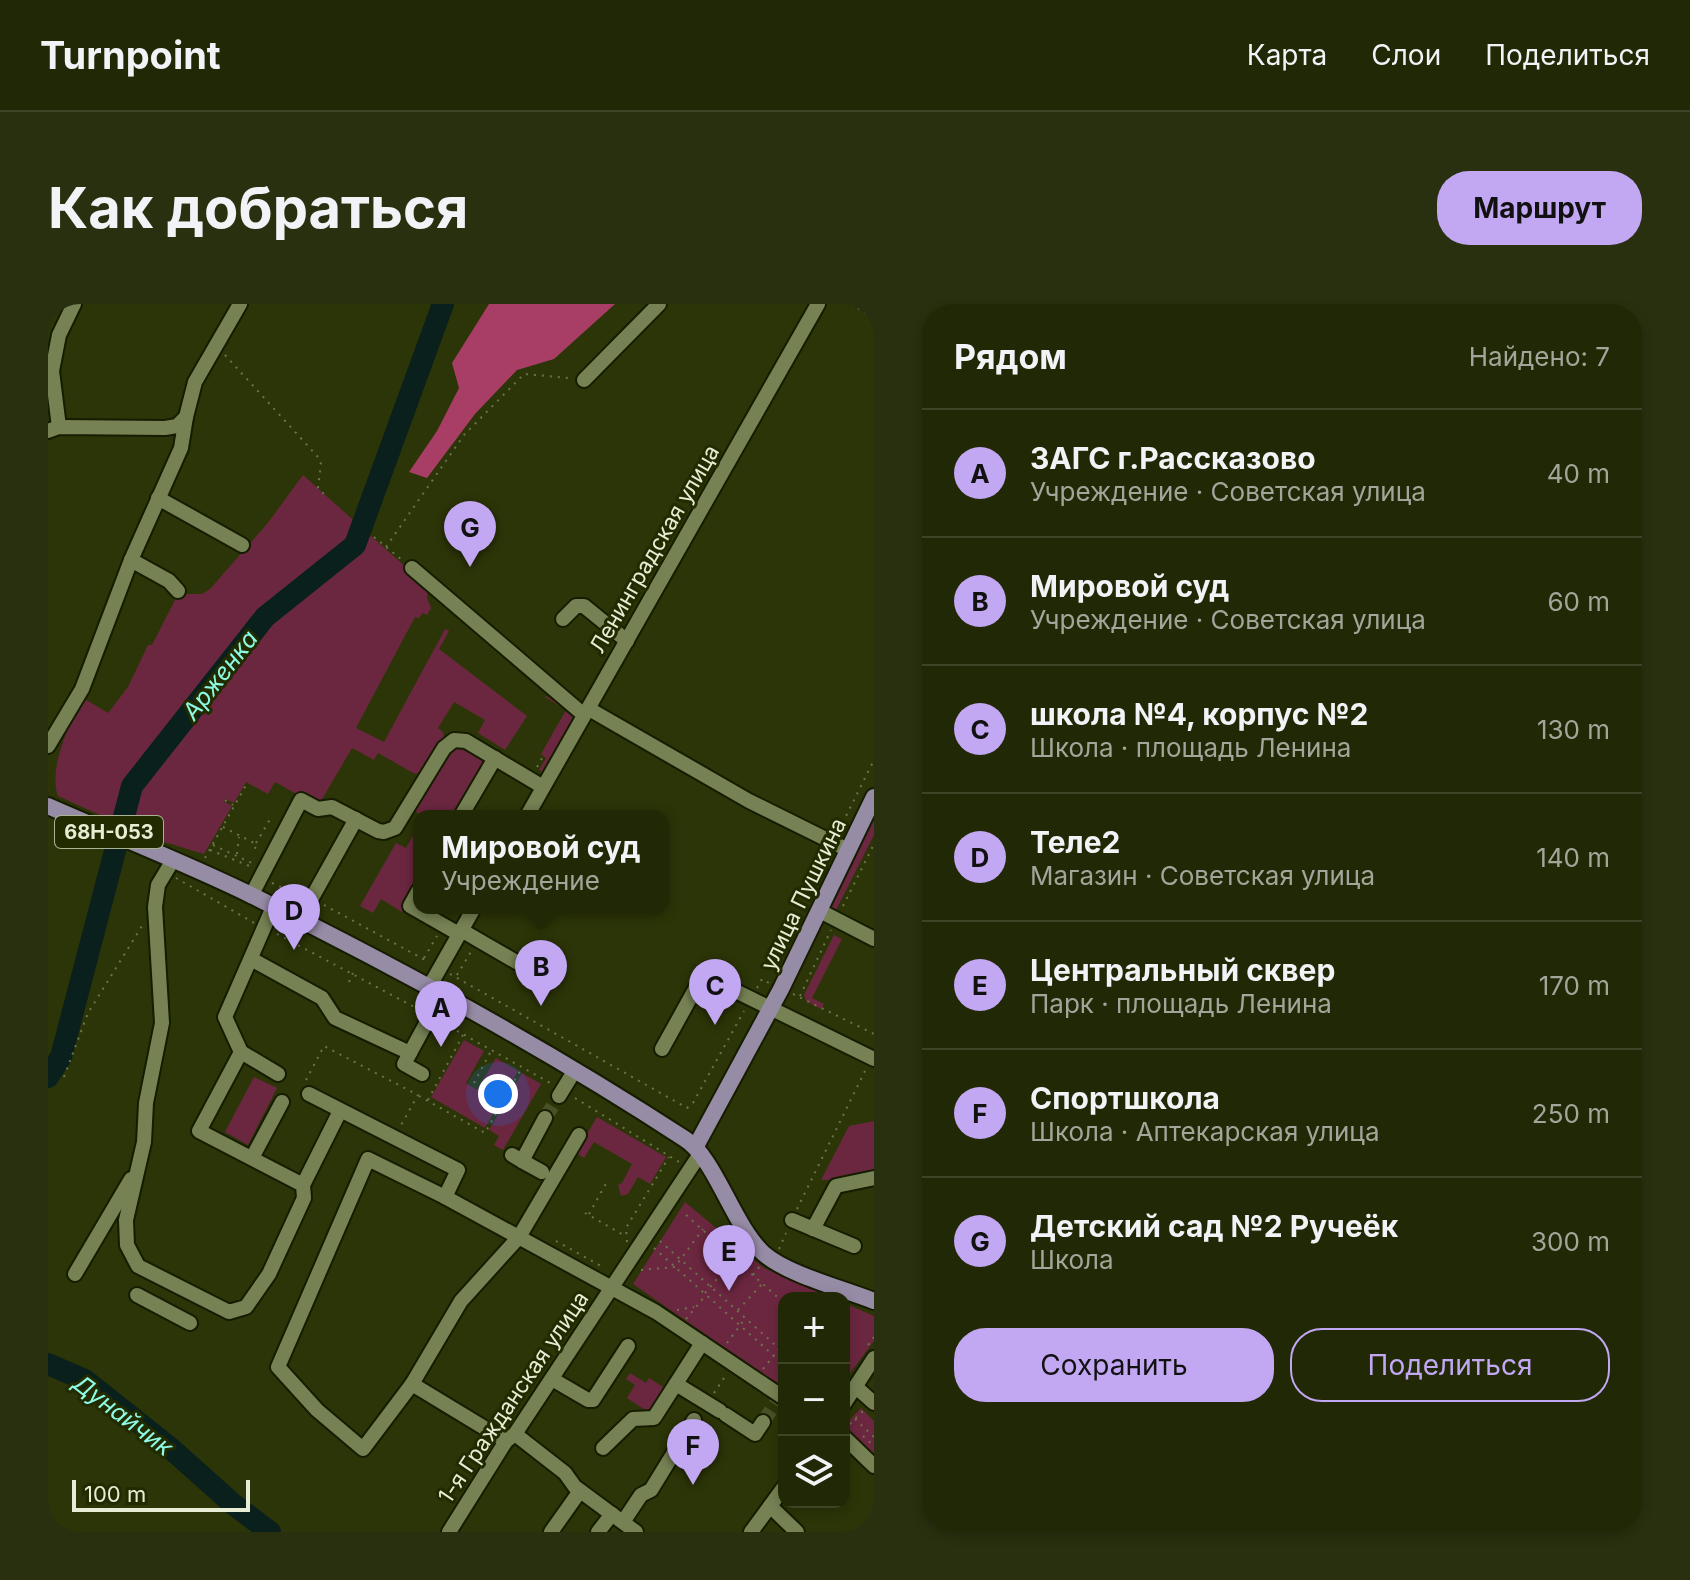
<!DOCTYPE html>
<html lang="ru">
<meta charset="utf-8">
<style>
body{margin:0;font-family:Inter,sans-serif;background:#29300f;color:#f1f3f6}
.controls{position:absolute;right:24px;bottom:24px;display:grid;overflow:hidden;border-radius:16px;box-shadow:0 4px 12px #0003}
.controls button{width:72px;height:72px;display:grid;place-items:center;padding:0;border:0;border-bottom:2px solid #3e4427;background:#212805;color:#f1f3f6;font:40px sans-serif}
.scale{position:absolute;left:24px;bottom:20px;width:178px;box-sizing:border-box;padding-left:8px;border:4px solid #e6edd4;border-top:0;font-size:22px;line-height:28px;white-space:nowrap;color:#e6edd4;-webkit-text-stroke:6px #222b00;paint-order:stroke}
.you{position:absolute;left:450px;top:790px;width:28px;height:28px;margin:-20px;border:6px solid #fff;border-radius:50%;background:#1a73e8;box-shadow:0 0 0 12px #1a73e833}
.badge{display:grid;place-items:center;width:52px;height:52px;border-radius:50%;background:#c2a7f2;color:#111;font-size:26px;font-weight:700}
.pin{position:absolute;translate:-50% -66px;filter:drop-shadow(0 2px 4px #0008)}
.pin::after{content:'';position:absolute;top:42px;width:28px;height:24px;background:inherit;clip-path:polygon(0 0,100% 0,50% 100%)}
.popup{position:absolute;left:365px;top:506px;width:256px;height:104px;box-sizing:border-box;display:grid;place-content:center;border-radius:16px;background:#212805;filter:drop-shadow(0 2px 6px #0005);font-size:26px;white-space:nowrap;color:#a2a69a}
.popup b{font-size:30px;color:#f1f3f6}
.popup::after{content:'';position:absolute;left:50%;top:100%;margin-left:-16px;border:16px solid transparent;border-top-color:#212805}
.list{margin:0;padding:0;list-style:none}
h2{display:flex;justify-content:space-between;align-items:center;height:104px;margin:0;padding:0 32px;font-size:34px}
h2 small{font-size:26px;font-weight:400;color:#a2a69a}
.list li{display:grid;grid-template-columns:52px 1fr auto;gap:24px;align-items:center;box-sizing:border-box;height:128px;padding:0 32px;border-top:2px solid #3e4427}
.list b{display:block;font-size:30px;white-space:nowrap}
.list p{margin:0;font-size:26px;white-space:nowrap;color:#a2a69a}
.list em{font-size:26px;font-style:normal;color:#a2a69a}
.actions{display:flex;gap:16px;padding:24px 32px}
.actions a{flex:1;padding:18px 0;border:2px solid #c2a7f2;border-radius:32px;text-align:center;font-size:28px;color:#c2a7f2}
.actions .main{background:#c2a7f2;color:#111}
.icon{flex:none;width:44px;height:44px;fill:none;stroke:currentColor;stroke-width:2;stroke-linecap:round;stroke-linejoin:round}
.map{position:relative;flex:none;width:826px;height:1228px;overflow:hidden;border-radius:32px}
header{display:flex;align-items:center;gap:48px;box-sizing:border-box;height:112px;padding:0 40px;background:#212805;border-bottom:2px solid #3e4427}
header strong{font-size:38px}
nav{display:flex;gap:44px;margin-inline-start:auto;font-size:28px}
.intro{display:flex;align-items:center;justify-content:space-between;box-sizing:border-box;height:192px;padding:0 48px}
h1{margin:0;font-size:56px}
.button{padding:20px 36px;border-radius:32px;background:#c2a7f2;color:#111;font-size:28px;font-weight:700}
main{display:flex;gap:48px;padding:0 48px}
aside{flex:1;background:#212805;border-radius:32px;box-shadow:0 4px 12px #0003}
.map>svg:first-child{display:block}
</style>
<header>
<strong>Turnpoint</strong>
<nav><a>Карта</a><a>Слои</a><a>Поделиться</a></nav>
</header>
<div class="intro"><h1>Как добраться</h1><a class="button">Маршрут</a></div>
<main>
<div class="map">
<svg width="826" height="1228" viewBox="0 0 826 1228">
<rect width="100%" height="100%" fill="#2c3507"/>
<!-- green -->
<g fill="#6c2740">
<path d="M 255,171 L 380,283 L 379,294 L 383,304 L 379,311 L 375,309 L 371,314 L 367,313 L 308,424 L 336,438 L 397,325 L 401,327 L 391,345 L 479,412 L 457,446 L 430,429 L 437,416 L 406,398 L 390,424 L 395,428 L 396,434 L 374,468 L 367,470 L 330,449 L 326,456 L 304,444 L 270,502 L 227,478 L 220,490 L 198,478 L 186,499 L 177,495 L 176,497 L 184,502 L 156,550 L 103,534 L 10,492 C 0,467 21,418 35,394 L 60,409 L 80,383 L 100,341 L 104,341 L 130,290 L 154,290 L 162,285 L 219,220 Z"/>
<path d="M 498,392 L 530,411 L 496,469 L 491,466 L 498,454 L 493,450 L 518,406 L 497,393 Z"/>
<path d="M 412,441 L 441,456 L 409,512 L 375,512 L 365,506 L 397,448 Z"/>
<path d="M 826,511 L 826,531 L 787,608 L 779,604 Z"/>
<path d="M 371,521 L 371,579 L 354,608 L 333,595 L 325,609 L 312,602 L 348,539 L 358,544 Z"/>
<path d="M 786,631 L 794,635 L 764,694 L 776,700 L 773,705 L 758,697 L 756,691 Z"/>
<path d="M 416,736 L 436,747 L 418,779 L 429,786 L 448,754 L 470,767 L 437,824 L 383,793 Z"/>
<path d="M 474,769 L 493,780 L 455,846 L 446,841 L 451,832 L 441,826 Z"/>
<path d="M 206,773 L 229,784 L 200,841 L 177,828 Z"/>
<path d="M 549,813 L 618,853 L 602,880 L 590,873 L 580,890 L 573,892 L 570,881 L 574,879 L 584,860 L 546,838 L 536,854 L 528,849 Z"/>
<path d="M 826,817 L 826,866 L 822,875 L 773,876 L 801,822 Z"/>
<path d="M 637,898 L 716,964 L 783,994 L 736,994 L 736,1085 L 585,980 Z"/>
<path d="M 796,999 L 826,1012 L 826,1037 L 796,1077 Z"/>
<path d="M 582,1069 L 598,1079 L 601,1074 L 618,1085 L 602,1109 L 579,1094 L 587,1081 L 578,1075 Z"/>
<path d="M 813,1104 L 826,1117 L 826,1158 L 796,1129 L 796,1122 Z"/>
</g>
<!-- forest -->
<path fill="#a83d65" d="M 441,0 L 567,0 L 506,55 L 469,66 L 427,110 L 379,174 L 361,168 L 389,127 L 411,84 L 404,59 Z"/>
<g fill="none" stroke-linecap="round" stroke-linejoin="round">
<!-- river -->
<g stroke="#0a201c" stroke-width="22">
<path d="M 0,773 L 13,753 L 84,482 L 217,313 L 307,241 L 395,0"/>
<path d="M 0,1060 L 37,1076 L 120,1142 L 185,1200 L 222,1228"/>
</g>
<!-- minor-tunnel -->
<g stroke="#485126" stroke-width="14" stroke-dasharray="14 7" stroke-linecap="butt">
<path d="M 497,814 L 511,792"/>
<path d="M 715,1118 L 729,1097"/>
</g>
<!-- minor casing -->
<g stroke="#151c00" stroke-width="18">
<g id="minor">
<path d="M 536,76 L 611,0"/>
<path d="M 11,123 L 4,67 L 11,31 L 26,0"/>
<path d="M 0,127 L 11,123 L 117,124 L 129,122 L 138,113 L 147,78 L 192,0"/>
<path d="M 110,194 L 194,241"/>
<path d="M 83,256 L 121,277 L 130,287"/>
<path d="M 364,264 L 536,411"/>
<path d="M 515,315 L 528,302 L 536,302 L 579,337"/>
<path d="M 541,405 L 701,497 L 800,546"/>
<path d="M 0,442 L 34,385 L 83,256 L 133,144 L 138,113"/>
<path d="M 413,512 L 447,454"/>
<path d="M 479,512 L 770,0"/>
<path d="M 125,556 L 110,581 L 107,603 L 114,719 L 98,799 L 96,838 L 78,916 L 79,941 L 90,962 L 181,1008 L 198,1003 L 221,970 L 256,894 L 255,881 L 151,827 L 193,748 L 177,713 L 225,603"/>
<path d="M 371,586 L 362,602 L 411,630"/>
<path d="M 203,592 L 253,496 L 270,505 L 284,503 L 330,527 L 336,528 L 347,524 L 396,444 L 406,436 L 418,437 L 495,483"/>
<path d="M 772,607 L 826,635"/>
<path d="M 251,617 L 308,515"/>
<path d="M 413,626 L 470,659"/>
<path d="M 203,655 L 274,694 L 287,714 L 362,749 L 393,692"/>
<path d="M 380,685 L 426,604"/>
<path d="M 614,745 L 655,671 L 826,755"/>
<path d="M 193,748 L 230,770"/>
<path d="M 362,749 L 356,760 L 374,770"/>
<path d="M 261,790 L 410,866 L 397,893 L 608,1008 L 736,1094"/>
<path d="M 511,792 L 527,766"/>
<path d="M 464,851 L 474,857 L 497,814"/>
<path d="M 204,854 L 234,798"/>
<path d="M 474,857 L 494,868"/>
<path d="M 255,881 L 292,807"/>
<path d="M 397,893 L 320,855 L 230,1063 L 269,1106 L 315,1145 L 364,1080 L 413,997 L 471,933 L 531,831"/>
<path d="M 744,916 L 806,942"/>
<path d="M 765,925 L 788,882 L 826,874"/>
<path d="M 27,970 L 83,875"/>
<path d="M 89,991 L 142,1019"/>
<path d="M 504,1075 L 540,1096 L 545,1096 L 580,1042"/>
<path d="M 364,1080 L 458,1137"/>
<path d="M 628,1080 L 672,1107"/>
<path d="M 808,1083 L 826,1099"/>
<path d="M 796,1100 L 826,1054"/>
<path d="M 678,1111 L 707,1130 L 715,1118"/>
<path d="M 467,1130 L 517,1169 L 527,1183 L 588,1228"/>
<path d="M 796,1133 L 826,1162"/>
<path d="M 555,1144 L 585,1115 L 606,1114 L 654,1039"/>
<path d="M 722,1202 L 749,1228"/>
<path d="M 575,1218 L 593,1191 L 603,1186 L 646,1116"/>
<path d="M 401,1228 L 458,1137 L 467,1130 L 652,850"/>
<path d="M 503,1228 L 532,1187"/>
<path d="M 550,1228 L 564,1210"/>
<path d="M 703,1228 L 736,1183"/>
</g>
</g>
<!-- major casing -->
<g stroke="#151c00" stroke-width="20">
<g id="major">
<path d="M 0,502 C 68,532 138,559 205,592 C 353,665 499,745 637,835 C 667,854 685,921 715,949 C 738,970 796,985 826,997"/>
<path d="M 648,842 L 733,685 L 826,493"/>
</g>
</g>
<!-- path -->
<g stroke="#6c744d" stroke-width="2" stroke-dasharray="2 6" stroke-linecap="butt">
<path d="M 803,0 L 826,14"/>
<path d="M 177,51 L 270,153 L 273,160 L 270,184 L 278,192"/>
<path d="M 326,233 L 354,256"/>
<path d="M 338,243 L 416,131 L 476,70 L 521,74"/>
<path d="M 489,463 L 494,454"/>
<path d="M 177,496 L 185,501"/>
<path d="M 175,523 L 208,540 L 207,545 L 210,547"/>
<path d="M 791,526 L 826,456"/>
<path d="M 208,539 L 224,512"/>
<path d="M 165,541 L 206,560"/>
<path d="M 162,546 L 204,563"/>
<path d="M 189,550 L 191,533"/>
<path d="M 157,554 L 198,481"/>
<path d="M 128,574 L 206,619"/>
<path d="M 224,579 L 251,591"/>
<path d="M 276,601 L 379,657"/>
<path d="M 795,602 L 826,540"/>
<path d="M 229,630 L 372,706"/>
<path d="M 376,654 L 389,632"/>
<path d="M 402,670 L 639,804 L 645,799 L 696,707"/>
<path d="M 409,671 L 424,646"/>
<path d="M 471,672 L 484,679"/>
<path d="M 301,678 L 305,669"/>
<path d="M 709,684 L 714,675 L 721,679"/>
<path d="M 745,690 L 826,730"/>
<path d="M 752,692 L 783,626"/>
<path d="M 395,719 L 504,780"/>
<path d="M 16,773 L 40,709 L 94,622"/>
<path d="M 258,776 L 276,742 L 370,791 L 352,823"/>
<path d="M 426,779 L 443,747"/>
<path d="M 371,792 L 437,829 L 473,765"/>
<path d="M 527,794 L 631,858"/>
<path d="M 380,796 L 415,731"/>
<path d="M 749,905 L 817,767"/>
<path d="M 537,909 L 577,932"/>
<path d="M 541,910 L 560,876"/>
<path d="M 638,911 L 736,999"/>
<path d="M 508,937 L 553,962"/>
<path d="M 612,937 L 736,1049"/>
<path d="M 579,938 L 578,924 L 621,853"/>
<path d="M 606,944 L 736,1061"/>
<path d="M 731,945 L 738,929"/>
<path d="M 593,966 L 627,963 L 655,925"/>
<path d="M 705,971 L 712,962"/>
<path d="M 657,989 L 687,954"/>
<path d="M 629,1006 L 646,1003"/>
<path d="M 690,1006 L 715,979"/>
<path d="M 638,1015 L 657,992"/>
<path d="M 679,1039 L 696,1016"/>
<path d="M 820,1041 L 826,1033"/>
<path d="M 796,1058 L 802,1063"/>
<path d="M 715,1065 L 731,1045"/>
<path d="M 666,1089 L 678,1071"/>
<path d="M 807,1115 L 826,1133"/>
<path d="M 802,1120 L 815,1107"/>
<path d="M 815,1132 L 826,1142"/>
</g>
<!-- minor -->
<use href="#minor" stroke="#768254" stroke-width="14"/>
<!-- major -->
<use href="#major" stroke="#978ca6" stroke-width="16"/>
</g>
<g text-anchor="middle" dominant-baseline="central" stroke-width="6" stroke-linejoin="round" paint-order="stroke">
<!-- shield labels -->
<rect fill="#222b00" stroke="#abb394" stroke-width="2" x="7" y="512" width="108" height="32" rx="6"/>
<g font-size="20" font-weight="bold" fill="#e6edd4">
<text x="61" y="528">68Н-053</text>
</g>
<!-- street labels -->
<g font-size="22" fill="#e6edd4" stroke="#222b00">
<text transform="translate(606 245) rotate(-60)">Ленинградская улица</text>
<text transform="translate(755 590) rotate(-64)">улица Пушкина</text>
<text transform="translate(465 1093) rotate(-56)">1-я Гражданская улица</text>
</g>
<!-- water labels -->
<g font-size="24" font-style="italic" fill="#8dfae5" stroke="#222b00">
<text transform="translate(172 371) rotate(-52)">Арженка</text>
<text transform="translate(75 1111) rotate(37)">Дунайчик</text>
</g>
</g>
</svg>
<div class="controls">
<button>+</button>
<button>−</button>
<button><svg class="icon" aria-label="layers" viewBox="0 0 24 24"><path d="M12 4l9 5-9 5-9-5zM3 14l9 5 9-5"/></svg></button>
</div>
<div class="scale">100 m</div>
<div class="you"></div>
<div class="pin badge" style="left:393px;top:743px">A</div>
<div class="pin badge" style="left:493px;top:702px">B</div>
<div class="popup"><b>Мировой суд</b>Учреждение</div>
<div class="pin badge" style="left:667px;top:721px">C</div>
<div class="pin badge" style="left:246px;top:646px">D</div>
<div class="pin badge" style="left:681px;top:987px">E</div>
<div class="pin badge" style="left:645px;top:1181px">F</div>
<div class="pin badge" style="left:422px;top:263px">G</div>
</div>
<aside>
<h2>Рядом<small>Найдено: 7</small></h2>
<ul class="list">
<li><span class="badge">A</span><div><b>ЗАГС г.Рассказово</b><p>Учреждение · Советская улица</p></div><em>40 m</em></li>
<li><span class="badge">B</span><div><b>Мировой суд</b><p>Учреждение · Советская улица</p></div><em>60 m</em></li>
<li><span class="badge">C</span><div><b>школа №4, корпус №2</b><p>Школа · площадь Ленина</p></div><em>130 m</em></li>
<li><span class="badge">D</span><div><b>Теле2</b><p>Магазин · Советская улица</p></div><em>140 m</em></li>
<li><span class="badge">E</span><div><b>Центральный сквер</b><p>Парк · площадь Ленина</p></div><em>170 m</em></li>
<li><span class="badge">F</span><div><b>Спортшкола</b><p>Школа · Аптекарская улица</p></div><em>250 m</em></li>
<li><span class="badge">G</span><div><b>Детский сад №2 Ручеёк</b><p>Школа</p></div><em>300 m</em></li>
</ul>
<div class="actions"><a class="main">Сохранить</a><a>Поделиться</a></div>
</aside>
</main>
